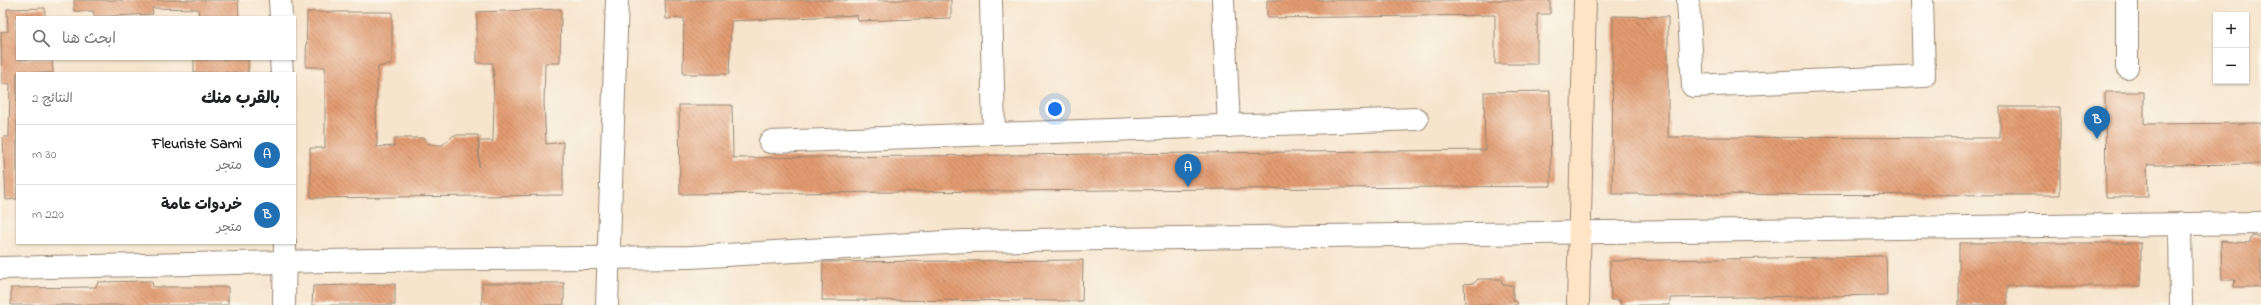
<!DOCTYPE html>
<html lang="ar">
<meta charset="utf-8">
<style>
body{margin:0;font-family:"Indie Flower","Playpen Sans Arabic",sans-serif;background:#f2f2f2;color:#202124;direction:rtl}
.controls{position:absolute;right:12px;top:12px;display:grid;overflow:hidden;border-radius:0px;box-shadow:0 1px 3px #0004}
.controls button{width:36px;height:36px;display:grid;place-items:center;padding:0;border:0;border-bottom:1px solid #e0e0e0;background:#fff;color:#202124;font:20px sans-serif}
.you{position:absolute;left:1055px;top:109px;width:14px;height:14px;margin:-10px;border:3px solid #fff;border-radius:50%;background:#1a73e8;box-shadow:0 0 0 6px #1a73e833}
.badge{display:grid;place-items:center;width:26px;height:26px;border-radius:50%;background:#1f6fb2;color:#fff;font-size:13px;font-weight:700}
.pin{position:absolute;translate:-50% -33px;filter:drop-shadow(0 1px 2px #0008)}
.pin::after{content:'';position:absolute;top:21px;width:14px;height:12px;background:inherit;clip-path:polygon(0 0,100% 0,50% 100%)}
.list{margin:0;padding:0;list-style:none}
h2{display:flex;justify-content:space-between;align-items:center;height:52px;margin:0;padding:0 16px;font-size:17px}
h2 small{font-size:13px;font-weight:400;color:#757577}
.list li{display:grid;grid-template-columns:26px 1fr auto;gap:12px;align-items:center;box-sizing:border-box;height:60px;padding:0 16px;border-top:1px solid #e0e0e0}
.list b{display:block;font-size:15px;white-space:nowrap}
.list p{margin:0;font-size:13px;white-space:nowrap;color:#757577}
.list em{font-size:13px;font-style:normal;color:#757577}
.icon{flex:none;width:22px;height:22px;fill:none;stroke:currentColor;stroke-width:2;stroke-linecap:round;stroke-linejoin:round}
.map{position:relative;flex:none;width:2261px;height:305px;overflow:hidden;direction:ltr}
.search{position:absolute;background:#fff;box-shadow:0 1px 3px #0004;left:16px;top:16px;width:280px;height:44px;display:flex;align-items:center;gap:10px;box-sizing:border-box;padding:0 14px;border-radius:0px;color:#757577;font-size:15px}
.panel{position:absolute;background:#fff;box-shadow:0 1px 3px #0004;left:16px;top:72px;width:280px;height:172px;border-radius:0px;direction:rtl}
.map>svg:first-child{display:block}
</style>
<div class="map">
<svg width="2261" height="305" viewBox="0 0 2261 305">
<defs>
<pattern id="building-back-hatch" width="6" height="6" patternUnits="userSpaceOnUse"><rect width="6" height="6" fill="#e29b71"/><path d="M-1 5l2 2M0 0l6 6M5-1l2 2" fill="none" stroke="#b87f5c"/></pattern>
</defs>
<rect width="100%" height="100%" fill="#fbf7ec"/>
<filter id="ink" filterUnits="userSpaceOnUse"><feTurbulence type="fractalNoise" baseFrequency=".025" numOctaves="2"/><feDisplacementMap in="SourceGraphic" scale="8" xChannelSelector="R" yChannelSelector="G"/><feConvolveMatrix kernelMatrix="1 2 1 2 8 2 1 2 1" color-interpolation-filters="sRGB"/></filter>
<filter id="wash" filterUnits="userSpaceOnUse"><feTurbulence type="fractalNoise" baseFrequency=".012" numOctaves="4" result="noise"/><feDisplacementMap in="SourceGraphic" scale="16" xChannelSelector="R" yChannelSelector="G"/><feGaussianBlur stdDeviation="0.9" result="paint"/><feColorMatrix in="noise" values="0 0 0 0 0 0 0 0 0 0 0 0 0 0 0 0 0 1.4 0 .05"/><feComposite in="paint" operator="in"/></filter>
<g filter="url(#wash)">
<rect width="100%" height="100%" fill="#f6e4cc"/>
<g id="blocks">
<!-- building -->
<g fill="url(#building-back-hatch)">
<path d="M 74,0 L 238,0 L 239,17 L 199,17 L 198,9 L 152,8 L 153,14 L 95,17 L 93,11 L 74,11 Z"/>
<path d="M 665,0 L 951,0 L 951,18 L 858,21 L 857,15 L 731,21 L 729,74 L 683,74 L 684,18 L 666,19 Z"/>
<path d="M 1267,0 L 1550,0 L 1550,14 L 1537,14 L 1537,64 L 1495,64 L 1495,15 L 1267,18 Z"/>
<path d="M 45,8 L 45,17 L 17,17 L 17,59 L 52,59 L 53,73 L 17,73 L 17,199 L 6,200 L 3,137 L 9,137 L 10,84 L 2,84 L 1,32 L 8,31 L 7,9 Z"/>
<path d="M 561,9 L 560,63 L 545,63 L 544,103 L 546,144 L 563,142 L 563,195 L 311,198 L 310,148 L 325,148 L 325,67 L 306,67 L 307,12 L 392,12 L 392,64 L 378,67 L 376,105 L 377,147 L 394,146 L 394,138 L 425,138 L 427,143 L 435,145 L 442,145 L 454,135 L 478,135 L 479,167 L 479,141 L 493,141 L 494,103 L 493,63 L 477,63 L 477,12 Z"/>
<path d="M 1613,16 L 1668,17 L 1668,137 L 2000,138 L 2000,107 L 2060,107 L 2060,195 L 1612,194 Z"/>
<rect x="194" y="59" width="54" height="14"/>
<path d="M 1550,91 L 1551,186 L 680,194 L 679,105 L 732,105 L 733,158 L 1485,150 L 1484,92 Z"/>
<path d="M 2105,92 L 2144,92 L 2144,124 L 2261,123 L 2261,164 L 2147,165 L 2148,197 L 2106,197 Z"/>
<path d="M 2252,236 L 2261,237 L 2261,287 L 2234,287 L 2235,280 L 2222,280 L 2221,241 L 2249,243 Z"/>
<path d="M 1959,243 L 2141,243 L 2141,286 L 2007,286 L 2007,305 L 1959,305 Z"/>
<path d="M 1886,256 L 1887,295 L 1670,298 L 1670,305 L 1620,305 L 1620,300 L 1611,300 L 1610,261 Z"/>
<path d="M 1083,260 L 1082,301 L 822,300 L 823,262 Z"/>
<path d="M 1478,279 L 1501,279 L 1503,285 L 1513,285 L 1513,300 L 1518,303 L 1516,305 L 1465,305 L 1464,284 L 1474,283 Z"/>
<path d="M 152,281 L 153,287 L 228,287 L 228,305 L 11,305 L 11,288 L 96,287 L 98,282 Z"/>
<rect x="482" y="283" width="82" height="22"/>
<path d="M 395,284 L 395,305 L 312,305 L 313,286 Z"/>
</g>
</g>
</g>
<g filter="url(#ink)">
<use href="#blocks" fill-opacity="0" stroke="#988775" stroke-width="1"/>
<g fill="none" stroke-linecap="round" stroke-linejoin="round">
<!-- street casing -->
<g stroke="#988775" stroke-width="24">
<g id="street">
<path d="M 280,0 L 281,17"/>
<path d="M 991,0 L 994,134"/>
<path d="M 1223,0 L 1229,126"/>
<path d="M 1688,0 L 1693,86 L 1924,76 L 1922,0"/>
<path d="M 2127,0 L 2127,67"/>
<path d="M 281,59 L 282,73"/>
<path d="M 770,142 L 1417,119"/>
<path d="M 2180,225 L 2181,305"/>
<path d="M 0,268 L 374,260 L 691,257 L 964,241 L 2261,223"/>
<path d="M 284,305 L 285,243"/>
<path d="M 607,305 L 617,0"/>
</g>
</g>
<!-- secondary casing -->
<g stroke="#988775" stroke-width="24">
<path id="secondary" d="M 1578,305 L 1585,0"/>
</g>
<!-- street -->
<use href="#street" stroke="#fff" stroke-width="22"/>
<!-- secondary -->
<use href="#secondary" stroke="#ffe4c6" stroke-width="22"/>
</g>
</g>
</svg>
<div class="controls">
<button>+</button>
<button>−</button>
</div>
<div class="you"></div>
<div class="pin badge" style="left:1188px;top:187px">A</div>
<div class="pin badge" style="left:2097px;top:139px">B</div>
<div class="search"><svg class="icon" aria-label="search" viewBox="0 0 24 24"><circle cx="10" cy="10" r="6"/><path d="M15 15l6 6"/></svg>ابحث هنا</div>
<section class="panel">
<h2>بالقرب منك<small>النتائج: 2</small></h2>
<ul class="list">
<li><span class="badge">A</span><div><b>Fleuriste Sami</b><p>متجر</p></div><em>30 m</em></li>
<li><span class="badge">B</span><div><b>خردوات عامة</b><p>متجر</p></div><em>220 m</em></li>
</ul>
</section>
</div>
